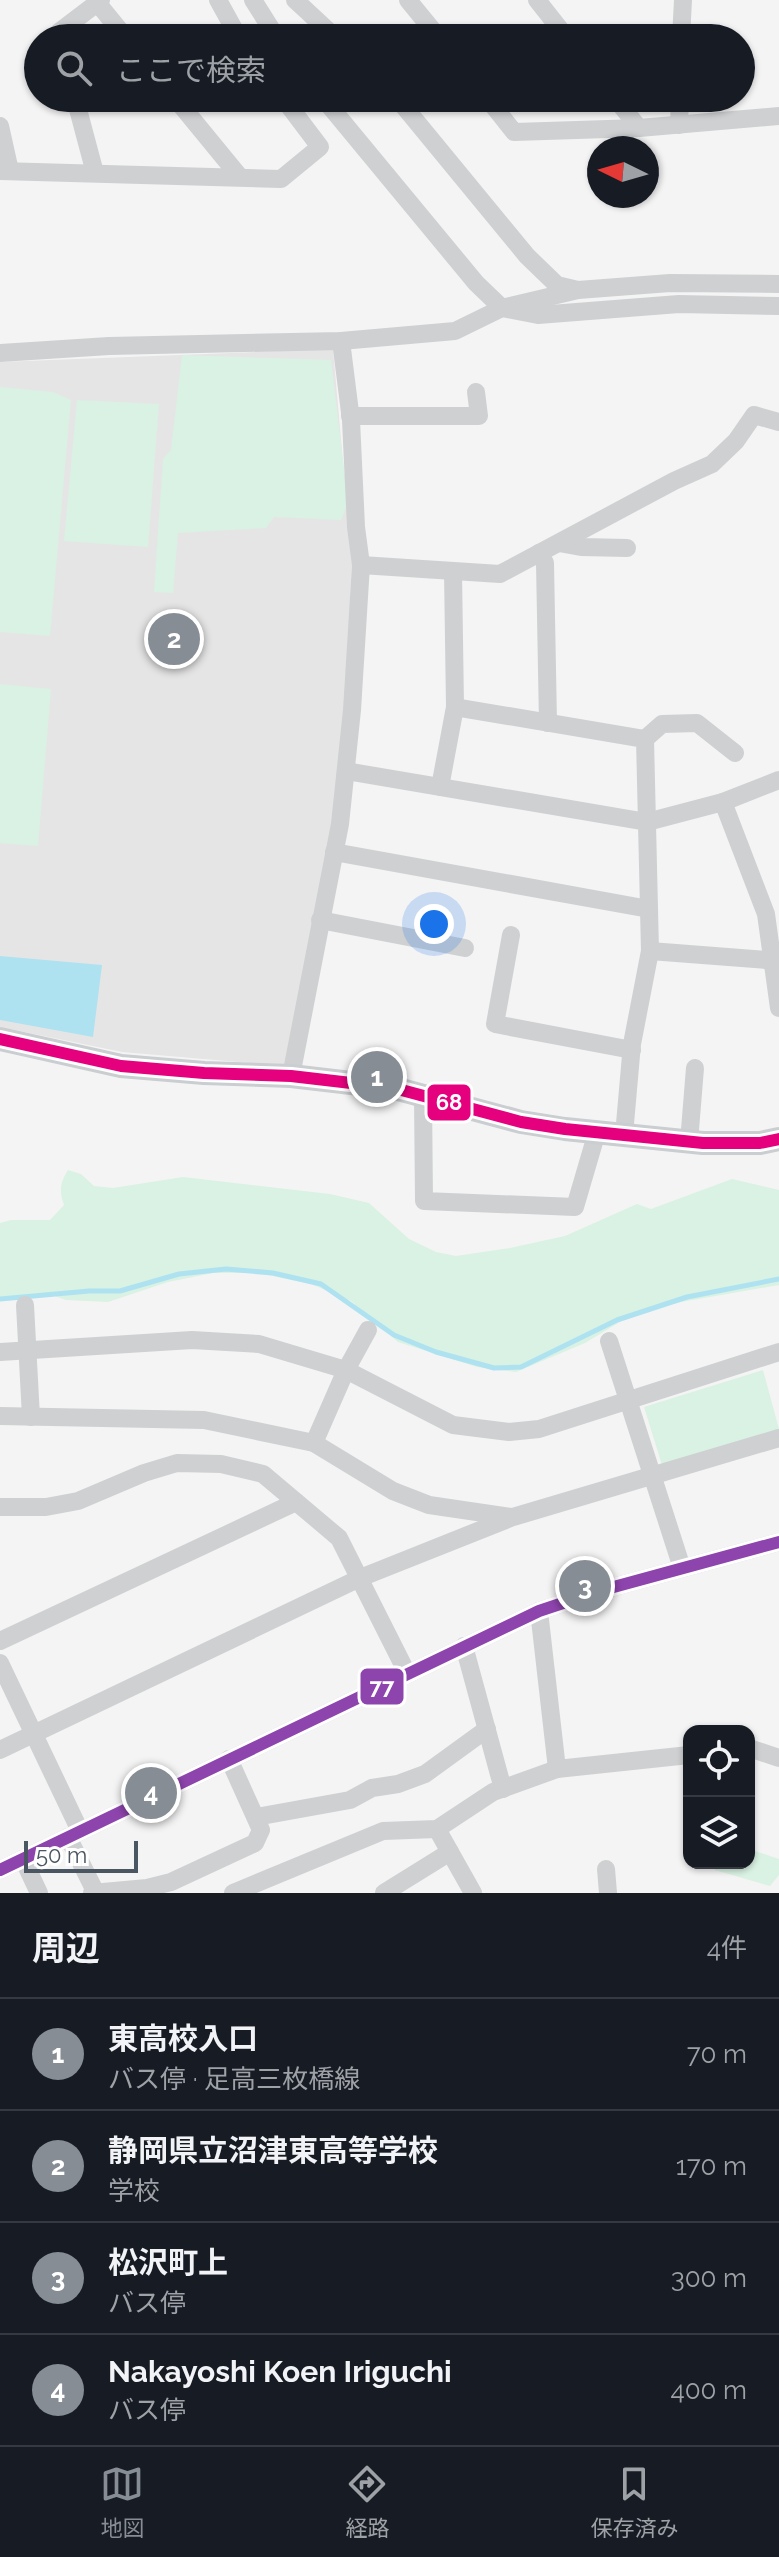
<!DOCTYPE html>
<html lang="ja">
<meta charset="utf-8">
<style>
body{margin:0;font-family:Raleway,"Noto Sans JP",sans-serif;background:#242831;color:#f1f3f6}
.controls{position:absolute;right:24px;bottom:24px;display:grid;overflow:hidden;border-radius:16px;box-shadow:0 2px 6px #0004}
.controls button{width:72px;height:72px;display:grid;place-items:center;padding:0;border:0;border-bottom:2px solid #363941;background:#171b24;color:#f1f3f6;font:40px sans-serif}
.compass{position:absolute;left:587px;top:136px;width:72px;height:72px;border-radius:50%;background:#171b24;box-shadow:0 2px 6px #0004;rotate:275deg}
.scale{position:absolute;left:24px;bottom:20px;width:114px;box-sizing:border-box;padding-left:8px;border:4px solid #4a5661;border-top:0;font-size:22px;line-height:28px;white-space:nowrap;color:#4a5661;-webkit-text-stroke:6px #fff;paint-order:stroke}
.you{position:absolute;left:434px;top:924px;width:28px;height:28px;margin:-20px;border:6px solid #fff;border-radius:50%;background:#1a73e8;box-shadow:0 0 0 12px #1a73e833}
.badge{display:grid;place-items:center;width:52px;height:52px;border-radius:50%;background:#868d94;color:#fff;font-size:26px;font-weight:700}
.pin{position:absolute;translate:-50% -50%;border:4px solid #fff;box-shadow:0 2px 8px #0006}
.list{margin:0;padding:0;list-style:none}
h2{display:flex;justify-content:space-between;align-items:center;height:104px;margin:0;padding:0 32px;font-size:34px}
h2 small{font-size:26px;font-weight:400;color:#9ea1a6}
.list li{display:grid;grid-template-columns:52px 1fr auto;gap:24px;align-items:center;box-sizing:border-box;height:112px;padding:0 32px;border-top:2px solid #363941}
.list b{display:block;font-size:30px;white-space:nowrap}
.list p{margin:0;font-size:26px;white-space:nowrap;color:#9ea1a6}
.list em{font-size:26px;font-style:normal;color:#9ea1a6}
.icon{flex:none;width:44px;height:44px;fill:none;stroke:currentColor;stroke-width:2;stroke-linecap:round;stroke-linejoin:round}
.map{position:relative;flex:none;width:779px;height:1893px;overflow:hidden}
.search{position:absolute;background:#171b24;box-shadow:0 2px 6px #0004;left:24px;right:24px;top:24px;height:88px;display:flex;align-items:center;gap:20px;box-sizing:border-box;padding:0 28px;border-radius:44px;color:#9ea1a6;font-size:30px}
.sheet{height:552px;background:#171b24}
nav{display:flex;justify-content:space-around;align-items:center;box-sizing:border-box;height:112px;border-top:2px solid #363941;background:#171b24;font-size:22px;color:#9ea1a6}
nav a{display:grid;justify-items:center;gap:4px}
nav .on{color:#868d94}
.map>svg:first-child{display:block}
</style>
<div class="map">
<svg width="779" height="1893" viewBox="0 0 779 1893">
<rect width="100%" height="100%" fill="#f4f4f4"/>
<!-- education -->
<path fill="#e6e5e6" d="M 333,349 L 352,563 L 345,715 L 333,824 L 285,1066 L 122,1052 L 0,1027 L 0,362 Z"/>
<!-- green -->
<g fill="#d9f2e3">
<path d="M 182,355 L 331,360 L 348,502 L 341,520 L 274,517 L 266,528 L 178,533 L 173,593 L 154,592 L 163,459 L 171,450 Z"/>
<path d="M 0,387 L 53,392 L 71,400 L 50,636 L 0,632 Z"/>
<path d="M 77,400 L 159,404 L 148,547 L 64,541 Z"/>
<path d="M 0,684 L 51,689 L 38,846 L 0,843 Z"/>
<path d="M 68,1170 L 81,1174 L 94,1186 L 113,1188 L 183,1177 L 330,1194 L 369,1203 L 409,1239 L 436,1252 L 456,1256 L 510,1248 L 565,1236 L 637,1204 L 651,1209 L 732,1179 L 779,1190 L 779,1285 L 681,1302 L 633,1314 L 585,1343 L 516,1372 L 477,1367 L 398,1342 L 351,1301 L 311,1284 L 258,1273 L 213,1273 L 168,1282 L 108,1302 L 66,1300 L 49,1294 L 0,1301 L 0,1223 L 11,1220 L 50,1220 L 64,1205 C 59,1191 60,1183 68,1170 Z"/>
<path d="M 763,1370 L 779,1429 L 662,1465 L 644,1407 Z"/>
<path d="M 749,1849 L 779,1859 L 779,1875 L 770,1886 L 715,1870 L 713,1863 L 749,1863 Z"/>
</g>
<!-- water -->
<path fill="#aee2f0" d="M 0,956 L 102,965 L 93,1037 L 0,1020 Z"/>
<g fill="none" stroke-linecap="round" stroke-linejoin="round">
<!-- stream -->
<path stroke="#aee2f0" stroke-width="5" d="M 0,1299 L 89,1291 L 120,1291 L 179,1274 L 226,1269 L 273,1273 L 321,1284 L 394,1335 L 436,1352 L 494,1368 L 521,1367 L 617,1320 L 687,1297 L 779,1279"/>
<!-- minor -->
<g stroke="#ced0d2" stroke-width="18">
<path d="M 95,0 L 126,38"/>
<path d="M 218,0 L 239,38"/>
<path d="M 253,0 L 277,38"/>
<path d="M 295,0 L 336,38"/>
<path d="M 408,0 L 439,38"/>
<path d="M 537,0 L 567,38"/>
<path d="M 60,38 L 59,32 L 101,0"/>
<path d="M 681,38 L 683,0"/>
<path d="M 75,98 L 95,173"/>
<path d="M 175,98 L 239,176"/>
<path d="M 323,98 L 476,283 L 502,308 L 538,315 L 679,304 L 779,306"/>
<path d="M 397,98 L 527,256 L 557,285 L 578,290 L 670,283 L 779,284"/>
<path d="M 487,98 L 514,132 L 639,128 L 779,116"/>
<path d="M 615,98 L 639,128"/>
<path d="M 679,125 L 680,98"/>
<path d="M 0,126 L 10,171"/>
<path d="M 0,171 L 281,179 L 320,147 L 283,98"/>
<path d="M 0,353 L 109,346 L 341,341 L 455,331 L 502,308 L 578,290"/>
<path d="M 350,416 L 479,416 L 476,392"/>
<path d="M 559,543 L 581,547 L 627,548"/>
<path d="M 539,553 L 545,563 L 548,723"/>
<path d="M 361,565 L 500,574 L 674,481 L 712,464 L 736,441 L 754,415 L 779,422"/>
<path d="M 455,707 L 645,739 L 650,951 L 632,1044 L 624,1135"/>
<path d="M 645,739 L 662,724 L 697,723 L 735,753"/>
<path d="M 346,771 L 647,822 L 723,802 L 766,914 L 779,1008"/>
<path d="M 440,787 L 455,707 L 453,571"/>
<path d="M 723,802 L 779,780"/>
<path d="M 334,852 L 649,909"/>
<path d="M 320,920 L 465,948"/>
<path d="M 511,935 L 495,1024 L 632,1050"/>
<path d="M 650,951 L 779,961"/>
<path d="M 291,1076 L 340,824 L 352,710 L 361,565 L 356,527 L 351,420 L 341,341"/>
<path d="M 423,1097 L 424,1201 L 575,1207 L 597,1132"/>
<path d="M 689,1142 L 695,1068"/>
<path d="M 25,1305 L 31,1417"/>
<path d="M 609,1341 L 682,1568"/>
<path d="M 0,1352 L 192,1340 L 259,1344 L 346,1370 L 453,1425 L 509,1432 L 539,1429 L 779,1352"/>
<path d="M 0,1416 L 204,1420 L 314,1443 L 393,1491 L 429,1505 L 511,1517"/>
<path d="M 314,1443 L 346,1370 L 368,1330"/>
<path d="M 0,1507 L 46,1507 L 78,1501 L 144,1473 L 177,1463 L 221,1464 L 263,1474 L 339,1538 L 407,1673"/>
<path d="M 539,1611 L 557,1769"/>
<path d="M 0,1641 L 296,1502"/>
<path d="M 464,1646 L 503,1789"/>
<path d="M 0,1663 L 80,1831"/>
<path d="M 749,1748 L 779,1758"/>
<path d="M 0,1750 L 360,1578 L 513,1517 L 779,1438"/>
<path d="M 256,1817 L 350,1800 L 372,1788 L 398,1784 L 425,1774 L 487,1729"/>
<path d="M 437,1829 L 473,1893"/>
<path d="M 68,1837 L 96,1893"/>
<path d="M 23,1859 L 39,1893"/>
<path d="M 606,1869 L 608,1893"/>
<path d="M 0,1870 L 539,1611 L 599,1591 L 779,1542"/>
<path d="M 92,1893 L 147,1888 L 171,1882 L 255,1843 L 261,1830 L 229,1759"/>
<path d="M 233,1893 L 383,1831 L 437,1829 L 493,1792 L 557,1769 L 689,1755"/>
<path d="M 384,1893 L 450,1852"/>
</g>
<!-- major -->
<path stroke="#caced1" stroke-width="24" d="M 0,1039 L 121,1066 L 204,1073 L 291,1076 L 394,1088 L 521,1122 L 565,1129 L 703,1143 L 760,1143 L 779,1139"/>
<!-- bus-1 casing -->
<g stroke="#fff" stroke-width="18">
<path id="bus-1" d="M 0,1870 L 539,1611 L 599,1591 L 779,1542"/>
</g>
<!-- bus-2 casing -->
<g stroke="#fff" stroke-width="18">
<path id="bus-2" d="M 0,1039 L 121,1066 L 204,1073 L 291,1076 L 394,1088 L 521,1122 L 565,1129 L 703,1143 L 760,1143 L 779,1139"/>
</g>
<!-- bus-1 -->
<use href="#bus-1" stroke="#8e44ad" stroke-width="12"/>
<!-- bus-2 -->
<use href="#bus-2" stroke="#e5007d" stroke-width="12"/>
</g>
<g stroke="#fff" stroke-width="3">
<rect x="426" y="1083" width="46" height="39" rx="8" fill="#e5007d"/>
<rect x="359" y="1667" width="46" height="39" rx="8" fill="#8e44ad"/>
</g>
<g font-size="22" text-anchor="middle" font-weight="bold" fill="#fff">
<text x="449" y="1110">68</text>
<text x="382" y="1694">77</text>
</g>
</svg>
<div class="controls">
<button><svg class="icon" aria-label="locate" viewBox="0 0 24 24"><circle cx="12" cy="12" r="6"/><path d="M12 2v4M12 18v4M2 12h4M18 12h4"/></svg></button>
<button><svg class="icon" aria-label="layers" viewBox="0 0 24 24"><path d="M12 4l9 5-9 5-9-5zM3 14l9 5 9-5"/></svg></button>
</div>
<svg class="compass" viewBox="-18 -18 36 36"><path d="M0-13l5 13h-10z" fill="#e53935"/><path d="M0 13l5-13h-10z" fill="#9ea1a6"/></svg>
<div class="scale">50 m</div>
<div class="you"></div>
<div class="pin badge" style="left:377px;top:1077px">1</div>
<div class="pin badge" style="left:174px;top:639px">2</div>
<div class="pin badge" style="left:585px;top:1586px">3</div>
<div class="pin badge" style="left:151px;top:1793px">4</div>
<div class="search"><svg class="icon" aria-label="search" viewBox="0 0 24 24"><circle cx="10" cy="10" r="6"/><path d="M15 15l6 6"/></svg>ここで検索</div>
</div>
<section class="sheet">
<h2>周辺<small>4件</small></h2>
<ul class="list">
<li><span class="badge">1</span><div><b>東高校入口</b><p>バス停 · 足高三枚橋線</p></div><em>70 m</em></li>
<li><span class="badge">2</span><div><b>静岡県立沼津東高等学校</b><p>学校</p></div><em>170 m</em></li>
<li><span class="badge">3</span><div><b>松沢町上</b><p>バス停</p></div><em>300 m</em></li>
<li><span class="badge">4</span><div><b>Nakayoshi Koen Iriguchi</b><p>バス停</p></div><em>400 m</em></li>
</ul>
</section>
<nav>
<a class="on"><svg class="icon" aria-label="map" viewBox="0 0 24 24"><path d="M3 6l6-2 6 2 6-2v14l-6 2-6-2-6 2zM9 4v14M15 6v14"/></svg>地図</a>
<a><svg class="icon" aria-label="directions" viewBox="0 0 24 24"><path d="M12 3l9 9-9 9-9-9zM9 14v-3h6M13 9l2 2-2 2"/></svg>経路</a>
<a><svg class="icon" aria-label="saved" viewBox="0 0 24 24"><path d="M7 4h10v16l-5-4-5 4z"/></svg>保存済み</a>
</nav>
